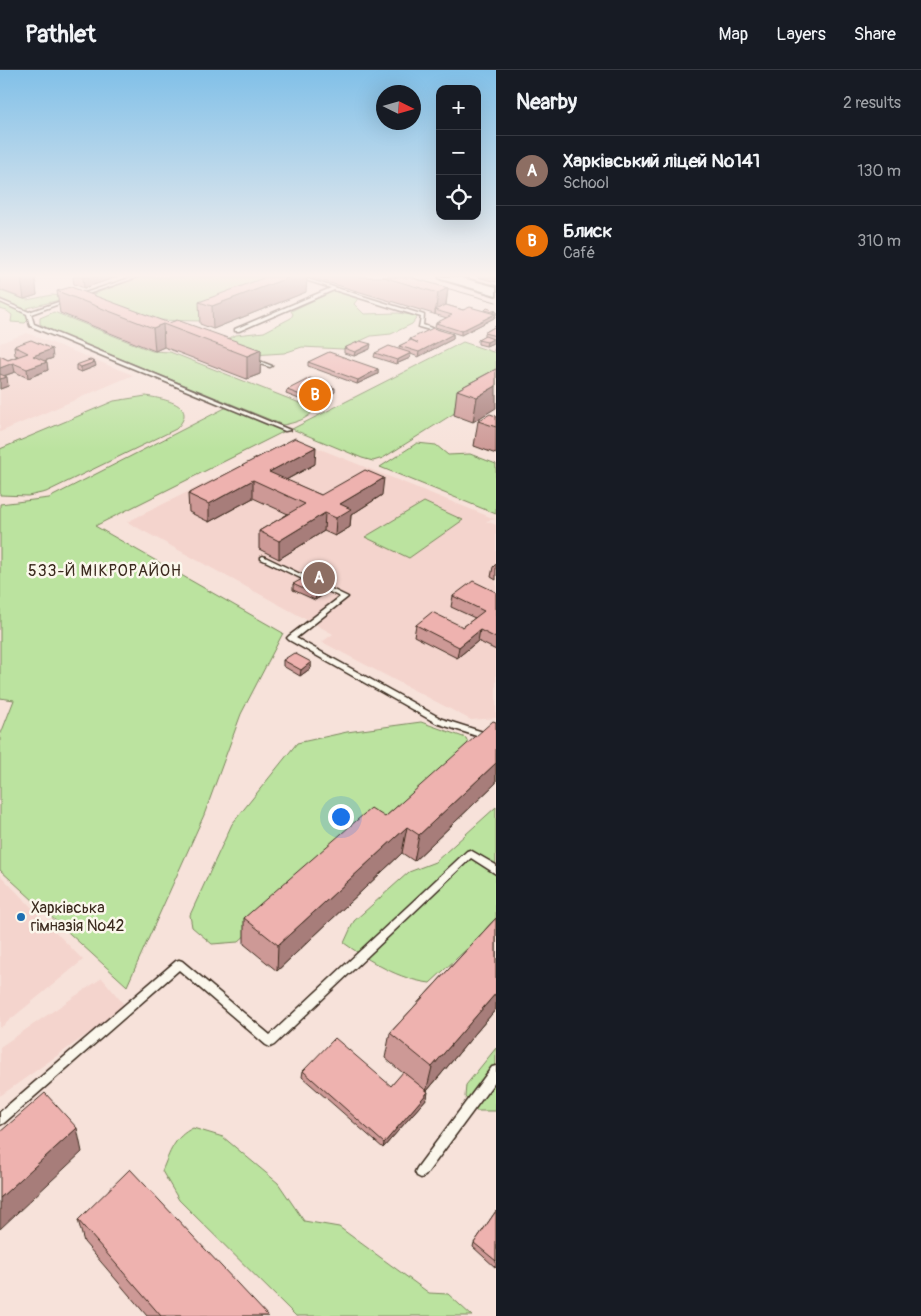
<!DOCTYPE html>
<meta charset="utf-8">
<style>
body{margin:0;font-family:Pangolin,sans-serif;background:#20242c;color:#f1f3f6}
.controls{position:absolute;right:15px;top:15px;display:grid;overflow:hidden;border-radius:10px;box-shadow:0 5px 20px #0002}
.controls button{width:45px;height:45px;display:grid;place-items:center;padding:0;border:0;border-bottom:1px solid #363941;background:#171b24;color:#f1f3f6;font:25px sans-serif}
.compass{position:absolute;left:376px;top:15px;width:45px;height:45px;border-radius:50%;background:#171b24;box-shadow:0 5px 20px #0002;rotate:95deg}
.you{position:absolute;left:340px;top:746px;width:18px;height:18px;margin:-12px;border:4px solid #fff;border-radius:50%;background:#1a73e8;box-shadow:0 0 0 8px #1a73e833}
.badge{display:grid;place-items:center;width:32px;height:32px;border-radius:50%;background:#8c9099;color:#fff;font-size:16px;font-weight:700}
.pin{position:absolute;translate:-50% -50%;border:2px solid #fff;box-shadow:0 1px 5px #0006}
.list{margin:0;padding:0;list-style:none}
h2{display:flex;justify-content:space-between;align-items:center;height:65px;margin:0;padding:0 20px;font-size:21px}
h2 small{font-size:16px;font-weight:400;color:#9ea1a6}
.list li{display:grid;grid-template-columns:32px 1fr auto;gap:15px;align-items:center;box-sizing:border-box;height:70px;padding:0 20px;border-top:1px solid #363941}
.list b{display:block;font-size:19px;white-space:nowrap}
.list p{margin:0;font-size:16px;white-space:nowrap;color:#9ea1a6}
.list em{font-size:16px;font-style:normal;color:#9ea1a6}
.icon{flex:none;width:28px;height:28px;fill:none;stroke:currentColor;stroke-width:2;stroke-linecap:round;stroke-linejoin:round}
.map{position:relative;flex:none;width:496px;height:1246px;overflow:hidden}
header{display:flex;align-items:center;gap:30px;box-sizing:border-box;height:70px;padding:0 25px;background:#171b24;border-bottom:1px solid #363941}
header strong{font-size:24px}
nav{display:flex;gap:28px;margin-inline-start:auto;font-size:18px}
main{display:flex}
aside{flex:1;background:#171b24}
.map>svg:first-child{display:block}
</style>
<header>
<strong>Pathlet</strong>
<nav><a>Map</a><a>Layers</a><a>Share</a></nav>
</header>
<main>
<div class="map">
<svg width="496" height="1246" viewBox="0 0 496 1246">
<rect width="100%" height="100%" fill="#f7e2da"/>
<filter id="ink" filterUnits="userSpaceOnUse"><feTurbulence type="fractalNoise" baseFrequency=".02" numOctaves="2"/><feDisplacementMap in="SourceGraphic" scale="10" xChannelSelector="R" yChannelSelector="G"/><feConvolveMatrix kernelMatrix="1 2 1 2 8 2 1 2 1" color-interpolation-filters="sRGB"/></filter>
<g filter="url(#ink)">
<!-- built -->
<g fill="#f4d4cd">
<path d="M 27,263 L 133,305 L 0,362 L 0,273 Z"/>
<path d="M 295,369 L 495,449 L 486,451 L 496,455 L 496,648 L 471,650 L 322,572 L 333,564 L 127,452 Z"/>
<path d="M 0,805 L 83,890 L 0,958 Z"/>
<path d="M 102,908 L 126,937 L 0,1026 L 0,977 Z"/>
</g>
<!-- green -->
<g fill="#bbe39f" stroke="#7b865e">
<path d="M 139,207 L 293,207 L 202,251 L 151,250 L 91,225 Z"/>
<path d="M 0,221 L 27,230 L 52,225 L 62,226 L 63,229 L 27,238 L 28,250 L 25,253 L 11,252 L 12,245 L 7,241 L 0,239 Z"/>
<path d="M 333,221 L 359,227 L 354,234 L 364,244 L 398,243 L 418,246 L 412,254 L 391,264 L 371,266 L 343,279 L 302,277 L 284,283 L 253,285 L 220,272 L 236,265 L 264,262 L 291,248 L 293,244 L 291,241 Z"/>
<path d="M 54,242 L 152,281 L 170,282 L 315,339 C 309,349 294,353 283,355 L 57,263 L 40,254 L 40,248 Z"/>
<path d="M 463,272 L 496,283 L 496,317 L 383,388 L 373,391 L 362,388 L 292,359 Z"/>
<path d="M 146,326 C 164,329 200,335 176,359 L 46,422 L 28,426 L 0,425 L 0,379 L 114,331 Z"/>
<path d="M 229,336 L 287,360 L 95,456 L 283,563 L 241,644 L 204,745 L 127,916 L 0,800 L 0,666 L 14,630 L 0,628 L 0,434 L 49,428 Z"/>
<path d="M 417,373 L 436,375 L 448,385 L 470,384 L 496,394 L 496,444 L 380,397 Z"/>
<path d="M 424,432 L 463,450 L 409,488 L 365,467 Z"/>
<path d="M 421,652 L 466,668 L 472,682 L 400,747 L 358,762 L 238,872 L 212,874 L 192,857 L 190,845 L 232,754 L 297,673 L 347,662 Z"/>
<path d="M 496,737 L 496,852 L 430,913 C 398,909 371,892 344,873 L 354,851 L 409,802 L 435,792 Z"/>
<path d="M 496,978 L 496,1041 L 476,1041 L 465,1027 L 466,1015 Z"/>
<path d="M 193,1058 L 223,1067 L 278,1113 L 304,1151 L 339,1157 L 429,1223 L 448,1224 L 472,1246 L 296,1246 L 179,1130 L 162,1101 C 170,1082 174,1067 193,1058 Z"/>
</g>
<g fill="none" stroke-linecap="round" stroke-linejoin="round">
<!-- lane casing -->
<g stroke="#3b2a1e" stroke-width="3">
<g id="lane">
<path d="M 133,207 L 138,207 L 79,227 L 76,226 Z"/>
<path d="M 296,207 L 301,207 L 424,245 L 423,255 L 442,262 L 440,263 L 419,257 L 421,247 L 334,220 L 239,261 L 235,261 L 235,259 L 331,218 Z"/>
<path d="M 67,229 L 70,230 L 31,244 L 34,254 L 290,360 L 285,361 L 30,256 L 27,244 L 0,232 L 0,230 L 29,242 Z"/>
<path d="M 250,289 L 254,289 L 272,296 L 270,297 L 250,291 Z"/>
<path d="M 263,486 L 348,527 L 296,568 L 442,649 L 483,662 L 496,662 L 496,668 L 483,668 L 436,653 L 289,570 L 287,568 L 289,566 L 340,527 L 261,489 L 261,487 Z"/>
<path d="M 470,780 L 496,795 L 496,804 L 471,788 L 274,975 L 270,977 L 266,975 L 179,900 L 4,1053 L 0,1055 L 0,1042 L 176,891 L 179,890 L 182,891 L 270,965 L 467,781 Z"/>
<path d="M 496,996 L 496,1010 L 425,1106 L 421,1108 L 417,1106 L 415,1102 L 417,1098 L 492,997 Z"/>
</g>
</g>
<!-- secondary casing -->
<g stroke="#3b2a1e" stroke-width="4">
<path id="secondary" d="M 439,207 L 458,207 L 496,217 L 496,225 L 441,209 Z"/>
</g>
<!-- lane -->
<use href="#lane" fill="#fbf7ec" fill-rule="evenodd"/>
<!-- secondary -->
<use href="#secondary" fill="#fbf7ec" fill-rule="evenodd"/>
<!-- tram -->
<path stroke="#3b2a1e" stroke-width="1" d="M 407,207 L 496,232"/>
</g>
<!-- wall -->
<g fill="#cd9996" stroke="#3b2a1e">
<path d="M 0,207 L 35,207 L 37,225 L 24,229 L 0,220 Z"/>
<path d="M 73,207 L 117,207 L 84,218 L 74,214 Z"/>
<path d="M 310,207 L 409,207 L 448,218 L 446,235 L 463,240 L 484,241 L 485,240 L 496,241 L 496,245 L 495,246 L 494,248 L 461,265 L 435,257 L 436,253 L 447,248 Z"/>
<path d="M 477,207 L 496,207 L 496,212 Z"/>
<path d="M 57,221 L 169,253 L 261,280 L 260,304 L 247,309 L 164,277 L 155,281 L 60,243 Z"/>
<path d="M 306,222 L 213,259 L 200,254 L 199,232 Z"/>
<path d="M 496,256 L 496,281 L 494,281 L 496,270 L 493,270 L 493,273 L 486,276 L 478,274 L 478,270 L 484,267 L 484,263 Z"/>
<path d="M 453,264 L 453,269 L 418,287 L 411,284 L 410,288 L 396,294 L 374,287 L 375,283 L 399,279 L 399,276 L 410,271 L 410,269 Z"/>
<path d="M 14,276 L 53,288 L 45,291 L 48,300 L 28,308 L 15,302 L 4,306 L 8,316 L 0,319 L 0,286 L 8,290 L 18,286 L 15,285 Z"/>
<path d="M 344,278 L 370,279 L 354,286 L 344,283 Z"/>
<path d="M 308,292 L 378,299 L 378,304 L 357,314 L 308,296 Z"/>
<path d="M 76,295 L 96,296 L 81,302 L 76,300 Z"/>
<path d="M 496,299 L 473,352 L 454,345 L 457,320 Z"/>
<path d="M 287,320 L 335,322 L 312,334 L 286,324 Z"/>
<path d="M 496,346 L 496,384 L 474,376 L 478,351 Z"/>
<path d="M 315,394 L 286,410 L 321,425 L 382,425 L 351,445 L 350,457 L 335,466 L 324,461 L 279,489 L 259,479 L 259,461 L 288,444 L 253,428 L 209,452 L 189,442 L 188,424 Z"/>
<path d="M 496,494 L 496,510 L 491,507 L 493,497 Z"/>
<path d="M 293,514 L 325,518 L 325,524 L 315,530 L 293,520 Z"/>
<path d="M 496,522 L 496,580 L 478,571 L 457,588 L 414,566 L 416,555 L 463,557 L 475,548 L 451,537 L 453,526 Z"/>
<path d="M 283,590 L 311,592 L 311,598 L 300,606 L 283,596 Z"/>
<path d="M 496,652 L 496,713 L 414,791 L 402,783 L 277,901 L 244,874 L 244,848 L 385,747 Z"/>
<path d="M 496,848 L 496,939 L 427,1021 L 427,1028 L 383,1078 L 302,1007 L 303,1001 L 391,1016 L 403,1003 L 385,988 L 390,963 Z"/>
<path d="M 496,1141 L 496,1198 L 473,1177 L 474,1173 Z"/>
<path d="M 78,1150 L 268,1246 L 147,1246 L 84,1172 Z"/>
</g>
<!-- shaded-wall -->
<g fill="#a77d7a" stroke="#3b2a1e">
<path d="M 23,207 L 35,207 L 37,225 L 24,229 L 21,208 Z"/>
<path d="M 83,207 L 117,207 L 84,218 Z"/>
<path d="M 290,207 L 307,207 L 306,222 L 213,259 L 212,236 Z"/>
<path d="M 448,218 L 445,240 L 435,240 L 435,245 L 438,223 Z"/>
<path d="M 496,241 L 496,245 L 495,246 L 494,248 L 461,265 L 461,261 L 493,245 L 493,242 Z"/>
<path d="M 163,254 L 164,277 L 155,281 L 153,258 Z"/>
<path d="M 453,264 L 453,269 L 418,287 L 419,282 Z"/>
<path d="M 493,269 L 493,273 L 486,276 L 487,272 Z"/>
<path d="M 371,274 L 370,279 L 354,286 L 355,282 Z"/>
<path d="M 52,279 L 53,288 L 35,294 L 33,286 Z"/>
<path d="M 261,280 L 260,304 L 247,309 L 247,286 Z"/>
<path d="M 411,283 L 410,288 L 396,294 L 397,290 Z"/>
<path d="M 47,292 L 48,300 L 28,308 L 27,299 Z"/>
<path d="M 95,292 L 96,296 L 81,302 L 81,297 Z"/>
<path d="M 13,293 L 15,302 L 0,307 L 0,298 Z"/>
<path d="M 378,299 L 378,304 L 357,314 L 358,310 Z"/>
<path d="M 7,307 L 8,316 L 0,319 L 0,309 Z"/>
<path d="M 496,316 L 496,338 L 473,352 L 477,327 Z"/>
<path d="M 335,318 L 335,322 L 312,334 L 312,329 Z"/>
<path d="M 316,377 L 315,394 L 271,418 L 269,402 Z"/>
<path d="M 384,408 L 382,425 L 351,445 L 350,457 L 335,466 L 336,448 L 340,434 Z"/>
<path d="M 253,410 L 253,428 L 209,452 L 209,434 Z"/>
<path d="M 325,443 L 324,461 L 279,489 L 279,471 Z"/>
<path d="M 325,518 L 325,524 L 315,530 L 316,525 Z"/>
<path d="M 480,560 L 478,571 L 457,588 L 459,577 Z"/>
<path d="M 311,592 L 311,598 L 300,606 L 301,600 Z"/>
<path d="M 496,693 L 496,713 L 414,791 L 419,765 Z"/>
<path d="M 407,757 L 402,783 L 277,901 L 278,875 Z"/>
<path d="M 496,923 L 496,939 L 426,1022 L 432,997 Z"/>
<path d="M 428,1022 L 427,1028 L 383,1078 L 384,1073 Z"/>
<path d="M 77,1058 L 82,1082 L 0,1159 L 0,1128 Z"/>
</g>
<!-- building -->
<g fill="#eeb2af" stroke="#3b2a1e">
<path d="M 266,207 L 290,207 L 212,236 L 199,232 Z"/>
<path d="M 383,207 L 409,207 L 448,218 L 438,223 Z"/>
<path d="M 71,217 L 169,253 L 177,250 L 261,280 L 247,286 L 163,254 L 153,258 L 57,221 Z"/>
<path d="M 446,235 L 463,240 L 470,237 L 495,244 L 461,261 L 436,253 L 452,245 L 435,240 Z"/>
<path d="M 487,238 L 496,241 L 493,242 L 485,240 Z"/>
<path d="M 496,256 L 496,266 L 484,263 Z"/>
<path d="M 433,258 L 453,264 L 419,282 L 399,276 L 411,270 L 418,273 L 410,269 Z"/>
<path d="M 485,266 L 493,269 L 487,272 L 478,270 Z"/>
<path d="M 31,270 L 52,279 L 33,286 L 47,292 L 27,299 L 13,293 L 0,298 L 0,286 L 8,290 L 28,283 L 14,276 Z"/>
<path d="M 360,271 L 371,274 L 355,282 L 344,278 Z"/>
<path d="M 389,276 L 411,283 L 397,290 L 375,283 Z"/>
<path d="M 329,282 L 378,299 L 358,310 L 308,292 Z"/>
<path d="M 90,290 L 95,292 L 81,297 L 76,295 Z"/>
<path d="M 496,299 L 496,316 L 477,327 L 457,320 Z"/>
<path d="M 0,304 L 7,307 L 0,309 Z"/>
<path d="M 310,308 L 335,318 L 312,329 L 287,320 Z"/>
<path d="M 490,344 L 496,346 L 496,357 L 478,351 Z"/>
<path d="M 295,368 L 316,377 L 269,402 L 321,425 L 365,400 L 384,408 L 340,434 L 351,439 L 336,448 L 325,443 L 279,471 L 259,461 L 305,434 L 253,410 L 209,434 L 188,424 Z"/>
<path d="M 304,508 L 325,518 L 316,525 L 293,514 Z"/>
<path d="M 473,511 L 496,522 L 496,568 L 480,560 L 459,577 L 416,555 L 432,542 L 463,557 L 484,541 L 453,526 Z"/>
<path d="M 294,583 L 311,592 L 301,600 L 283,590 Z"/>
<path d="M 493,651 L 496,652 L 496,693 L 419,765 L 407,757 L 278,875 L 244,848 L 371,738 L 385,747 Z"/>
<path d="M 496,848 L 496,923 L 432,997 L 390,963 Z"/>
<path d="M 335,968 L 391,1016 L 403,1002 L 428,1022 L 384,1073 L 303,1001 Z"/>
<path d="M 45,1023 L 77,1058 L 0,1128 L 0,1062 Z"/>
<path d="M 130,1099 L 268,1246 L 161,1246 L 78,1150 Z"/>
<path d="M 496,1141 L 496,1191 L 474,1173 Z"/>
</g>
</g>
<!-- sky -->
<linearGradient id="sky" x2="0" y2="1"><stop stop-color="#81c0e8"/><stop offset="0.54" stop-color="#fbf2ee"/><stop offset="1" stop-color="#fbf2ee" stop-opacity="0"/></linearGradient>
<rect width="496" height="381" fill="url(#sky)"/>
<!-- markers -->
<circle fill="#1f6fb2" stroke="#fbf7ec" stroke-width="2" cx="21" cy="847" r="5"/>
<g text-anchor="middle" dominant-baseline="central" stroke-width="5" stroke-linejoin="round" paint-order="stroke">
<!-- quarter labels -->
<g font-size="16" letter-spacing="1" fill="#3b2a1e" stroke="#fbf7ec">
<text x="105" y="501">533-Й МІКРОРАЙОН</text>
</g>
<!-- near-poi labels -->
<g font-size="16" fill="#3b2a1e" stroke="#fbf7ec" text-anchor="start">
<text x="31" y="838">Харківська<tspan x="31" dy="18">гімназія №42</tspan></text>
</g>
</g>
</svg>
<div class="controls">
<button>+</button>
<button>−</button>
<button><svg class="icon" aria-label="locate" viewBox="0 0 24 24"><circle cx="12" cy="12" r="6"/><path d="M12 2v4M12 18v4M2 12h4M18 12h4"/></svg></button>
</div>
<svg class="compass" viewBox="-18 -18 36 36"><path d="M0-13l5 13h-10z" fill="#e53935"/><path d="M0 13l5-13h-10z" fill="#9ea1a6"/></svg>
<div class="you"></div>
<div class="pin badge" style="left:319px;top:508px;background:#8d6e63">A</div>
<div class="pin badge" style="left:315px;top:325px;background:#e8710a">B</div>
</div>
<aside>
<h2>Nearby<small>2 results</small></h2>
<ul class="list">
<li><span class="badge" style="background:#8d6e63">A</span><div><b>Харківський ліцей №141</b><p>School</p></div><em>130 m</em></li>
<li><span class="badge" style="background:#e8710a">B</span><div><b>Блиск</b><p>Café</p></div><em>310 m</em></li>
</ul>
</aside>
</main>
